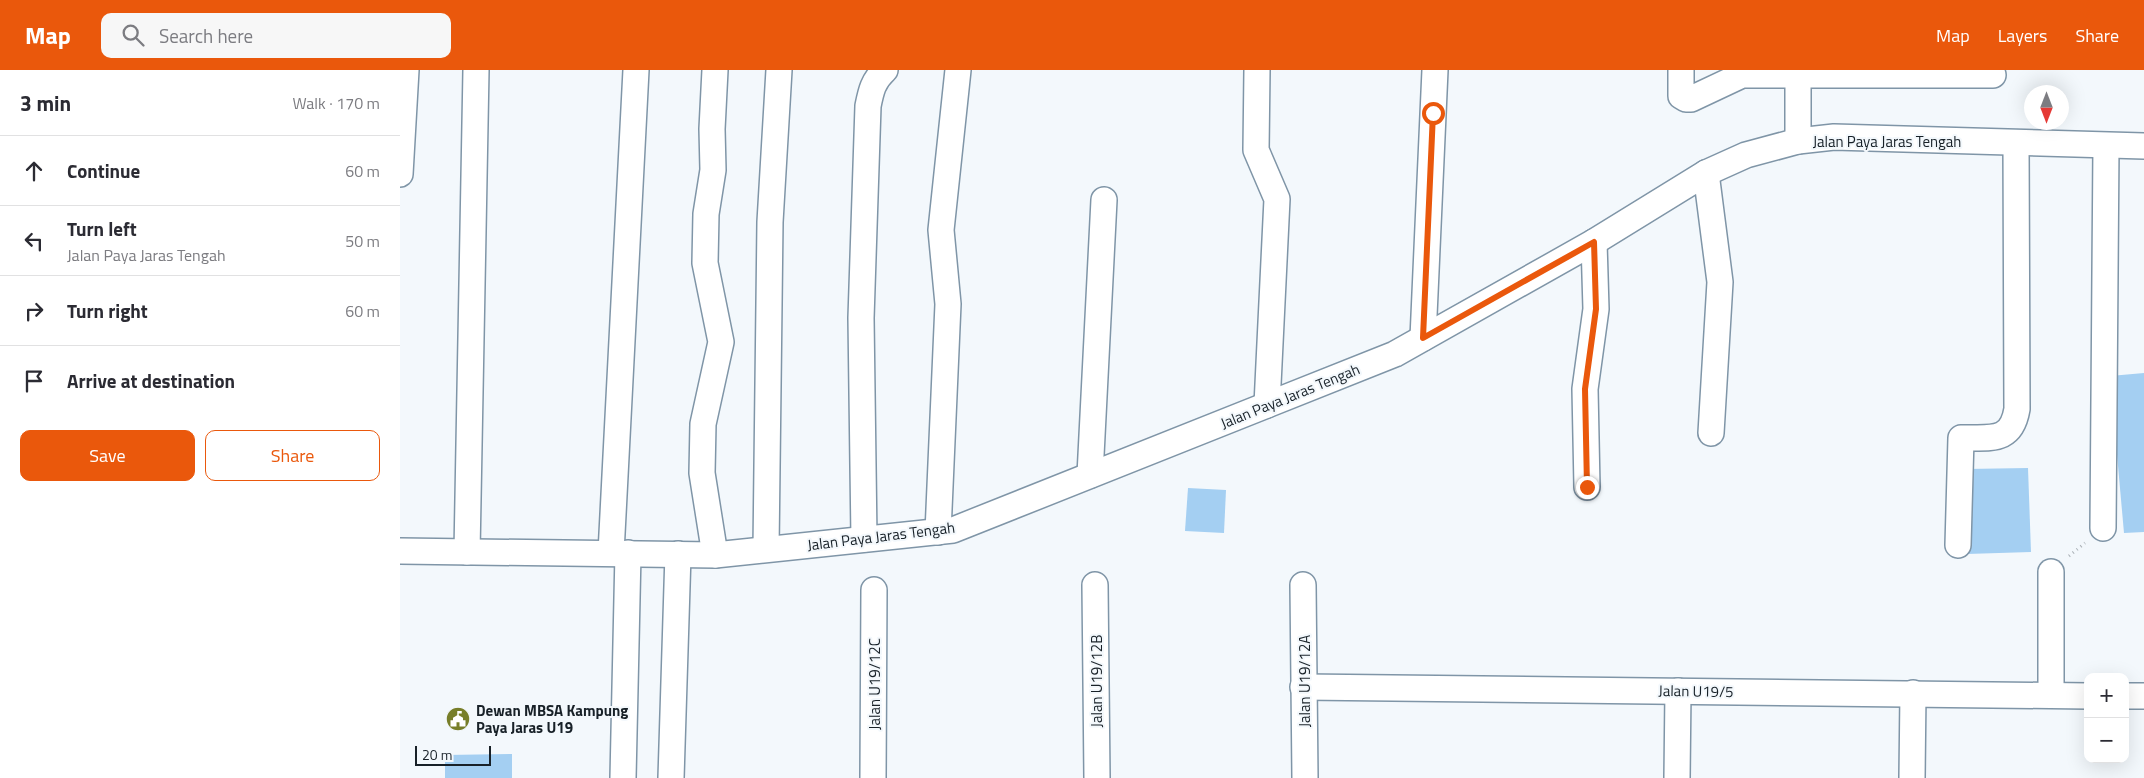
<!DOCTYPE html>
<meta charset="utf-8">
<style>
body{margin:0;font-family:"Titillium Web",sans-serif;background:#f7f7f7;color:#2b2b33}
.controls{position:absolute;right:15px;bottom:15px;display:grid;overflow:hidden;border-radius:10px;box-shadow:0 5px 20px #0002}
.controls button{width:45px;height:45px;display:grid;place-items:center;padding:0;border:0;border-bottom:1px solid #e1e1e2;background:#fff;color:#2b2b33;font:25px sans-serif}
.compass{position:absolute;left:1624px;top:15px;width:45px;height:45px;border-radius:50%;background:#fff;box-shadow:0 5px 20px #0002;rotate:180deg}
.scale{position:absolute;left:15px;bottom:12px;width:76px;box-sizing:border-box;padding-left:5px;border:2px solid #182128;border-top:0;font-size:14px;line-height:18px;white-space:nowrap;color:#182128;-webkit-text-stroke:4px #f3f8fc;paint-order:stroke}
.stop{position:absolute;width:15px;height:15px;margin:-11px;border:4px solid #ea580c;border-radius:50%;background:#fff}
.stop.end{background:#ea580c;border-color:#fff;box-shadow:0 1px 5px #0008}
.list{margin:0;padding:0;list-style:none}
h2{display:flex;justify-content:space-between;align-items:center;height:65px;margin:0;padding:0 20px;font-size:21px}
h2 small{font-size:16px;font-weight:400;color:#7c7c81}
.list li{display:grid;grid-template-columns:32px 1fr auto;gap:15px;align-items:center;box-sizing:border-box;height:70px;padding:0 20px;border-top:1px solid #e1e1e2}
.list b{display:block;font-size:19px;white-space:nowrap}
.list p{margin:0;font-size:16px;white-space:nowrap;color:#7c7c81}
.list em{font-size:16px;font-style:normal;color:#7c7c81}
.actions{display:flex;gap:10px;padding:15px 20px}
.actions a{flex:1;padding:11px 0;border:1px solid #ea580c;border-radius:10px;text-align:center;font-size:18px;color:#ea580c}
.actions .main{background:#ea580c;color:#fff}
.icon{flex:none;width:28px;height:28px;fill:none;stroke:currentColor;stroke-width:2;stroke-linecap:round;stroke-linejoin:round}
.map{position:relative;flex:none;width:1744px;height:708px;overflow:hidden}
header{display:flex;align-items:center;gap:30px;box-sizing:border-box;height:70px;padding:0 25px;background:#ea580c;color:#fff}
header strong{font-size:24px}
nav{display:flex;gap:28px;margin-inline-start:auto;font-size:18px}
.search{width:350px;height:45px;background:#f7f7f7;display:flex;align-items:center;gap:12px;box-sizing:border-box;padding:0 18px;border-radius:10px;color:#7c7c81;font-size:19px}
main{display:flex}
aside{flex:1;background:#fff}
.map>svg:first-child{display:block}
</style>
<header>
<strong>Map</strong>
<div class="search"><svg class="icon" aria-label="search" viewBox="0 0 24 24"><circle cx="10" cy="10" r="6"/><path d="M15 15l6 6"/></svg>Search here</div>
<nav><a>Map</a><a>Layers</a><a>Share</a></nav>
</header>
<main>
<aside>
<h2>3 min<small>Walk · 170 m</small></h2>
<ul class="list">
<li><svg class="icon" aria-label="ahead" viewBox="0 0 24 24"><path d="M12 20V5M6 11l6-6 6 6"/></svg><div><b>Continue</b></div><em>60 m</em></li>
<li><svg class="icon" aria-label="left" viewBox="0 0 24 24"><path d="M17 20v-9H6M10 6l-5 5 5 5"/></svg><div><b>Turn left</b><p>Jalan Paya Jaras Tengah</p></div><em>50 m</em></li>
<li><svg class="icon" aria-label="right" viewBox="0 0 24 24"><path d="M7 20v-9h11M14 6l5 5-5 5"/></svg><div><b>Turn right</b></div><em>60 m</em></li>
<li><svg class="icon" aria-label="arrive" viewBox="0 0 24 24"><path d="M6 21V4h12l-3 4 3 4H6"/></svg><div><b>Arrive at destination</b></div></li>
</ul>
<div class="actions"><a class="main">Save</a><a>Share</a></div>
</aside>
<div class="map">
<svg width="1744" height="708" viewBox="0 0 1744 708">
<rect width="100%" height="100%" fill="#f3f8fc"/>
<!-- building -->
<g fill="#a4cff2">
<path d="M 1744,303 L 1744,462 L 1724,463 L 1710,306 Z"/>
<path d="M 1628,398 L 1631,482 L 1567,484 L 1566,399 Z"/>
<path d="M 788,418 L 826,420 L 824,463 L 785,461 Z"/>
<path d="M 112,684 L 112,708 L 45,708 L 45,685 Z"/>
</g>
<g fill="none" stroke-linecap="round" stroke-linejoin="round">
<!-- minor casing -->
<g stroke="#7f95a7" stroke-width="28">
<g id="minor">
<path d="M 857,0 L 856,80 L 877,129 L 867,335"/>
<path d="M 1281,0 L 1281,26 L 1286,29 L 1291,29 L 1342,5 L 1593,5"/>
<path d="M 1398,71 L 1398,0"/>
<path d="M 1306,103 L 1320,212 L 1311,363"/>
<path d="M 0,104 L 6,0"/>
<path d="M 1023,268 L 1035,0"/>
<path d="M 690,405 L 704,130"/>
<path d="M 1187,417 L 1185,319 L 1196,239 L 1194,172"/>
<path d="M 1703,458 L 1706,76"/>
<path d="M 538,462 L 548,234 L 541,160 L 558,0"/>
<path d="M 464,469 L 461,248 L 468,36 C 471,21 473,11 485,0"/>
<path d="M 1558,475 L 1561,368 C 1590,367 1611,374 1617,339 L 1616,73"/>
<path d="M 366,479 L 370,152 L 379,0"/>
<path d="M 0,481 L 315,485 L 553,460 L 995,284 L 1194,172 L 1306,103 L 1346,85 L 1398,71 L 1434,67 L 1744,76"/>
<path d="M 67,482 L 76,0"/>
<path d="M 211,483 L 236,0"/>
<path d="M 315,485 L 302,403 L 303,354 L 321,272 L 305,193 L 306,144 L 313,100 L 312,59 L 315,0"/>
<path d="M 1651,502 L 1651,625"/>
<path d="M 695,515 L 697,708"/>
<path d="M 903,515 L 905,708"/>
<path d="M 903,617 L 1688,626"/>
<path d="M 1725,626 L 1744,626"/>
<path d="M 223,708 L 228,483"/>
<path d="M 271,708 L 278,484"/>
<path d="M 473,708 L 474,520"/>
<path d="M 1277,708 L 1278,621"/>
<path d="M 1512,708 L 1513,623"/>
</g>
</g>
<!-- path -->
<path stroke="#aab1b6" stroke-width="3" stroke-dasharray="1 4" stroke-linecap="butt" d="M 1669,486 L 1685,473"/>
<!-- minor -->
<use href="#minor" stroke="#fff" stroke-width="25"/>
</g>
<g fill="none" stroke-linecap="round" stroke-linejoin="round">
<!-- route -->
<path stroke="#ea580c" stroke-width="6" d="M 1033,43 L 1023,268 L 1194,172 L 1196,239 L 1185,319 L 1187,417"/>
</g>
<!-- icons -->
<defs>
<g id="civic-disc" transform="scale(1.25)"><circle r="9.5" fill="#777e29" stroke="#f3f8fc"/><path d="M-.6-6.5H3V-4.5H.6V-3L4-1V1h2V6H-6V1h2V-1L-.6-3ZM-1.2 2.5V6h2.4V2.5Z" fill="#fff"/></g>
</defs>
<g fill-rule="evenodd">
<use href="#civic-disc" x="58" y="649"/>
</g>
<g text-anchor="middle" dominant-baseline="central" stroke-width="4" stroke-linejoin="round" paint-order="stroke">
<!-- street labels -->
<g font-size="15" fill="#182128" stroke="#f3f8fc">
<text x="1487" y="71">Jalan Paya Jaras Tengah</text>
<text transform="translate(890 326) rotate(-22)">Jalan Paya Jaras Tengah</text>
<text transform="translate(481 466) rotate(-7)">Jalan Paya Jaras Tengah</text>
<text transform="translate(696 611) rotate(-90)">Jalan U19/12B</text>
<text transform="translate(904 611) rotate(-90)">Jalan U19/12A</text>
<text transform="translate(474 614) rotate(-90)">Jalan U19/12C</text>
<text transform="translate(1296 621) rotate(1)">Jalan U19/5</text>
</g>
<!-- poi labels -->
<g font-size="15" font-weight="bold" fill="#182128" stroke="#f3f8fc" text-anchor="start">
<text x="76" y="640">Dewan MBSA Kampung<tspan x="76" dy="17">Paya Jaras U19</tspan></text>
</g>
</g>
</svg>
<div class="controls">
<button>+</button>
<button>−</button>
</div>
<svg class="compass" viewBox="-18 -18 36 36"><path d="M0-13l5 13h-10z" fill="#e53935"/><path d="M0 13l5-13h-10z" fill="#7c7c81"/></svg>
<div class="scale">20 m</div>
<div class="stop" style="left:1033px;top:43px"></div>
<div class="stop end" style="left:1187px;top:417px"></div>
</div>
</main>
